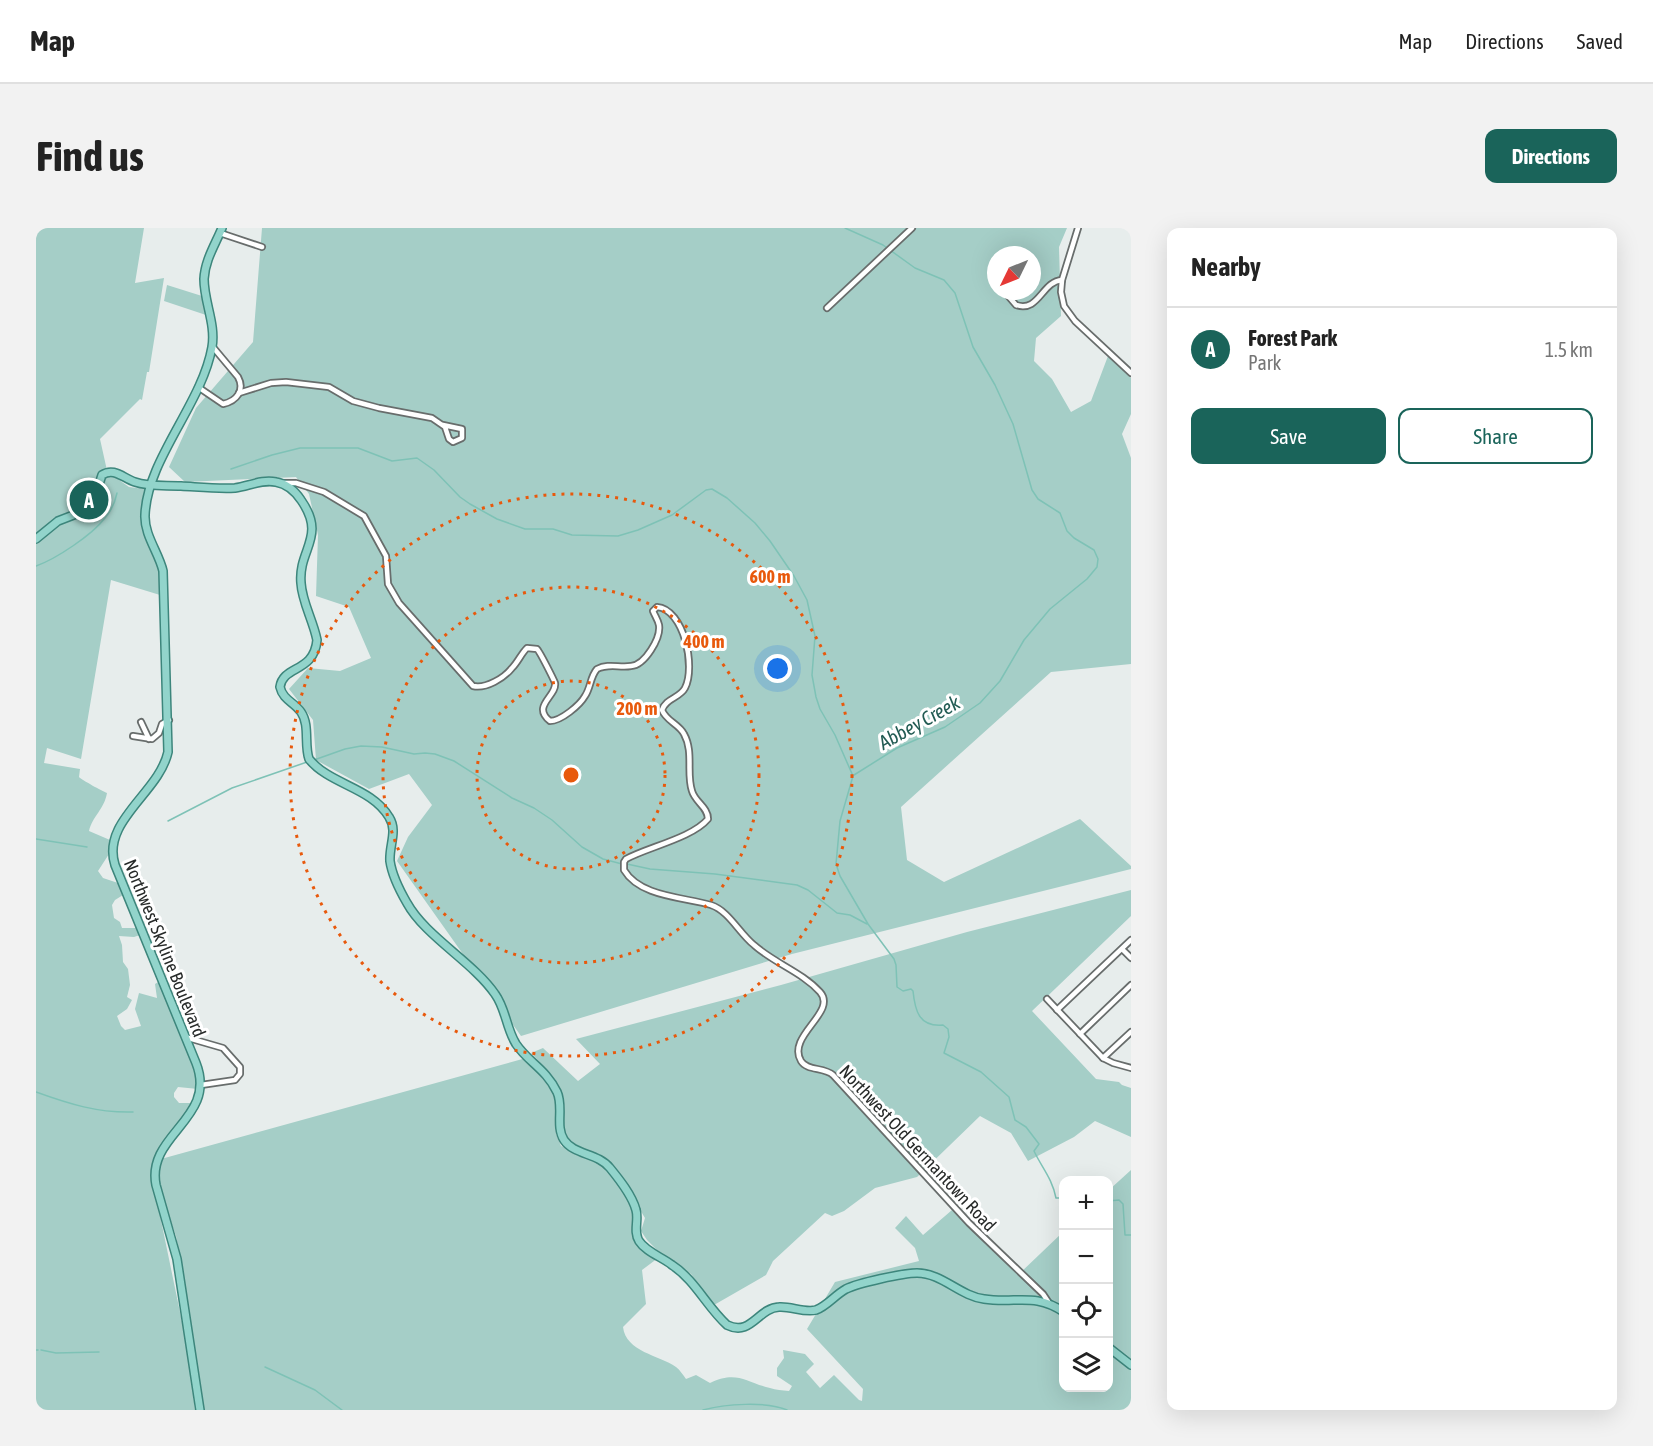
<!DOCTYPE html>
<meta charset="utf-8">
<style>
body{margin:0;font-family:"Asap Condensed",sans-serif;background:#f2f2f2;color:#222}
.controls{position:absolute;right:18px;bottom:18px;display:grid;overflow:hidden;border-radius:12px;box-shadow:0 6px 24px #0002}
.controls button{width:54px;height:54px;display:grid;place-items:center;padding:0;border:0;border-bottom:2px solid #e0e0e0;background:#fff;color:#222;font:30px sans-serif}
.compass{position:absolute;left:951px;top:18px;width:54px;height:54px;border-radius:50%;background:#fff;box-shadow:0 6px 24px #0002;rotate:227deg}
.you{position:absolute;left:742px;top:441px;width:21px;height:21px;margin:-15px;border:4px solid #fff;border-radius:50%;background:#1a73e8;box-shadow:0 0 0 9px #1a73e833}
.badge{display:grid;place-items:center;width:39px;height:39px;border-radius:50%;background:#1a645a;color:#fff;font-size:20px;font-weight:700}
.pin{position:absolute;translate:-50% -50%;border:3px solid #fff;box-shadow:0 2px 6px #0006}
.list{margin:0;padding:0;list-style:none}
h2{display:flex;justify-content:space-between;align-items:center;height:78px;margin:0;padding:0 24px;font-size:26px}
h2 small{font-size:20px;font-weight:400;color:#767676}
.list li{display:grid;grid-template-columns:39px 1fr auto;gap:18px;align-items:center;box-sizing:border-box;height:84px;padding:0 24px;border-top:2px solid #e0e0e0}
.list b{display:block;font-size:22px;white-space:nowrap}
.list p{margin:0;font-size:20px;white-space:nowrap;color:#767676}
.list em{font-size:20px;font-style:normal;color:#767676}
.actions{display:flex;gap:12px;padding:18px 24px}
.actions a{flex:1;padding:14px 0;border:2px solid #1a645a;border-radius:12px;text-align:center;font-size:21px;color:#1a645a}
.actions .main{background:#1a645a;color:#fff}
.icon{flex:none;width:33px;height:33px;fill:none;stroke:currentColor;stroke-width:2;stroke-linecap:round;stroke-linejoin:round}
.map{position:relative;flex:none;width:1095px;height:1182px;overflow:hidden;border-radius:12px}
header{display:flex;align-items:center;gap:36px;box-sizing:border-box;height:84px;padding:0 30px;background:#fff;border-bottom:2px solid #e0e0e0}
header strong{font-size:28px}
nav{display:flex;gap:33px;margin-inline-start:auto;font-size:21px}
.intro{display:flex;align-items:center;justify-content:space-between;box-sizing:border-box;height:144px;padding:0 36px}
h1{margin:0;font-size:42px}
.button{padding:15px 27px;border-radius:12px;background:#1a645a;color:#fff;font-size:21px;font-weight:700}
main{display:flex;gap:36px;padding:0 36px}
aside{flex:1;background:#fff;border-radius:12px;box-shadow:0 6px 24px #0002}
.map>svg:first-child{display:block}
</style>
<header>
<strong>Map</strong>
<nav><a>Map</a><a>Directions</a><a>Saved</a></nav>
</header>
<div class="intro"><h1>Find us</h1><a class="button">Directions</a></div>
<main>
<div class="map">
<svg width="1095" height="1182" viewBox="0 0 1095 1182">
<rect width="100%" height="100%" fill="#e7edec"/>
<!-- green -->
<g fill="#a5cec7" fill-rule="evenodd">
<path d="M 0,0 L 108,0 L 99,55 L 128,50 L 113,144 L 111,144 L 106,172 L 104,171 L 64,211 L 72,247 L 76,247 L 93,259 L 108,261 L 105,283 L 106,297 L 122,337 L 124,367 L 75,352 L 45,531 L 11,520 L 8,535 L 44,541 L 43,549 C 46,552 66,563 71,565 C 68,582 57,587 53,603 L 74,612 L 73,626 L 62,643 L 67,650 L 82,655 L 87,667 L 79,672 L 76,677 L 78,690 L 84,694 L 86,700 L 101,700 L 104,707 L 98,709 L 83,708 L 86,717 L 87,734 L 92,741 L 94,757 L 91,769 L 96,772 L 91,781 L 81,788 L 85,798 L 89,802 L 105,798 L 99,781 L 103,765 L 121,770 L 119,756 L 124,753 L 160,843 L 162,861 L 142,859 L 138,865 L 138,869 L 143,875 L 156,875 L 156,877 L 122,923 L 115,944 L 151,1118 L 159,1182 L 0,1182 Z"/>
<path d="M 226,0 L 1031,0 L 1023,19 L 1025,88 L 1000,110 L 998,133 L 1016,151 L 1035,184 L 1055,173 L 1072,128 L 1095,150 L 1095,186 L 1086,206 L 1095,230 L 1095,436 L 1015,444 L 865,579 L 871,632 L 908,654 L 1044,591 L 1095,638 L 1095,641 L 756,726 L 485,808 L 361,633 L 372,609 L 396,577 L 373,546 L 333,561 L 280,532 L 277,492 L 253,461 L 272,440 L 304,443 L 335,430 L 313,379 L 280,368 L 282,307 L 273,266 L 260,249 L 149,254 L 133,239 L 160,180 L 217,114 ZM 960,27 L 996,27 L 996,63 L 960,63 Z"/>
<path d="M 131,57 L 166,68 L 170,87 L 128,73 Z"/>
<path d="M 1095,662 L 1095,688 L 996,783 L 1060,851 L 1083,854 L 1086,857 L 1095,860 L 1095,909 L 1059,893 L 1038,909 L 992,933 L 975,905 L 944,888 L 881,949 L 839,960 L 808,983 L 796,988 L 789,985 L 737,1033 L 730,1047 L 678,1077 L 655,1046 L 621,1022 L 611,1012 L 605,1003 L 609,990 C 598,972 589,945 571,932 C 560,924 539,919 531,910 C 523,900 529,886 527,875 C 522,854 509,839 495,825 L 507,820 L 542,853 L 564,836 L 540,811 L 745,757 L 931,704 Z"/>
<path d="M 490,830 L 519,867 L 520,906 L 525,918 L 571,939 L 593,972 L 597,984 L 598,1010 L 622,1030 L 606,1042 L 610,1076 L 587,1099 C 590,1124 623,1127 640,1139 C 644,1142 647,1147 650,1151 L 660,1147 L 674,1155 C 701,1142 709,1154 734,1160 C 740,1162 746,1162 753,1163 L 756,1158 L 741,1148 L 741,1140 L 748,1130 L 747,1122 L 769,1126 L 778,1136 L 770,1144 L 784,1160 L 798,1147 L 823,1172 L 826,1173 L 827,1161 L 771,1101 L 799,1054 L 883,1033 L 879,1020 L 859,1000 L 870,988 L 887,1007 L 916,982 L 982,1047 L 1027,1004 L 1028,1160 L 1072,1160 L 1073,962 L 1095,942 L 1095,1182 L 167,1182 L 149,1055 L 140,1008 L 128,974 L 122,950 L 125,931 Z"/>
</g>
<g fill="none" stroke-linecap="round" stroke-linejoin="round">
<!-- stream -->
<g stroke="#7ec2b6" stroke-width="1.5">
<path d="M 809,0 L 847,17 L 879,40 L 908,52 L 919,65 L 937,119 L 959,157 L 977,196 L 996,262 L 1002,271 L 1024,285 L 1031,303 L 1038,310 L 1058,322 L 1062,331 L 1061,339 L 1051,351 L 1014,381 L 988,412 L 964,453 L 944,475 L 909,499 L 861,520 L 818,547"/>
<path d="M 195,241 L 236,227 L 264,220 L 322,220 L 356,233 L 381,230 L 398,242 L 424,269 L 434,276 L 461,291 L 489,301 L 517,301 L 536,307 L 582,308 L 602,302 L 636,287 L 670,262 L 676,261 L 691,270 L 719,295 L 734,313 L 758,348 L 771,372 L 779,408 L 776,447 L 780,469 L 784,481 L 799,507 L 817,548 L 804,593 L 800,636 L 804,648 L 832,696 L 858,731 L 860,737 L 861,759 L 867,763 L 875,761 L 877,763 C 879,783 883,799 907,797 L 912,801 L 913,809 L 908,825 L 945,844 L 973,869 L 979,892 L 990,899 L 1003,916 L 998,923 C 1006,940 1016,950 1020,970 L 1028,970"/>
<path d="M 0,338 C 20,331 56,307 69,290 C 76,282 79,275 81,265"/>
<path d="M 278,532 L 309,521 L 325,518 L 346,519 L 378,526 L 389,525 L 399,526 L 418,533 L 476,570 L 498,580 L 516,592 L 546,619 L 567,631 L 586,636"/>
<path d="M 132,593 L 196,560 L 271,534"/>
<path d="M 0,611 L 51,619"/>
<path d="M 591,636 L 614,641 L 679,646 L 761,657 L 772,662 L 801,685 L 814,687 L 831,696"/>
<path d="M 0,864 C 33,876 62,885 97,884"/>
<path d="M 1072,973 L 1083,972 L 1087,976 L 1089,1007 L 1095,1007"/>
<path d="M 0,1122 L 2,1122"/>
<path d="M 5,1122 L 20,1125 L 63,1124"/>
<path d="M 229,1139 L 279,1162 L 306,1182"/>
<path d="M 667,1182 C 688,1176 731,1173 751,1182"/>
</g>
<!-- minor casing -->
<g stroke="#686d6c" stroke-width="8">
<g id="minor">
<path d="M 1042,0 L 1026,52 L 1025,64 L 1028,78 L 1039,93 L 1095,145"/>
<path d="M 184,5 L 226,19"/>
<path d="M 968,63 L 980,77 C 1003,85 1006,53 1026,52"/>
<path d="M 791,80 L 876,0"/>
<path d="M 162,159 L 187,176 C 201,173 209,162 202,149 L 176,118"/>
<path d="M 203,165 L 235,155 L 250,154 L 293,159 L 317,173 L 343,180 L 396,190 L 409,199 L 413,211 L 417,214 L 426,210 L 426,201 L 407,197"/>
<path d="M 247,255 L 260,255 L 288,264 L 328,288 L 350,328 L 352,356 L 363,375 L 437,458 C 450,461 468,450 476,440 C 482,434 485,426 491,420 L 501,421 C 504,424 518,452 519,455 C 521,468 495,478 514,493 C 525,493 544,477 549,468 C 555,459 554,449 561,441 C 573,435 583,440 595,438 C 609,437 625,410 623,397 C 622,392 619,388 617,383 L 621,379 C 648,381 660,439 649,460 C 644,470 630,470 626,482 C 630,493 643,496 648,506 C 658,524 650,545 656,563 C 659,574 672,579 672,591 C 656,610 612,619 590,631 L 588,634 L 588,642 C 604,669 648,669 675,677 C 693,683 703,705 718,717 C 738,735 766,744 784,764 C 802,784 750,808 765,833 C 771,843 788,839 797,847 L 933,995 L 1007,1066 L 1013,1075"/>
<path d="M 105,494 L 113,511"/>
<path d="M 97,508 L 116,511 L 123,505 L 126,496 L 133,492"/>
<path d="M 1086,721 L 1095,730"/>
<path d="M 1011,771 L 1067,830 L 1077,835 L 1095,840"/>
<path d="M 1021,782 L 1095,712"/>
<path d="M 1044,806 L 1095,757"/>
<path d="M 149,809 L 187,820 L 204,839 L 204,846 L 199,852 L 165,857"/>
<path d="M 1067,830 L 1095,804"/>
</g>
</g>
<!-- major casing -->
<g stroke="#3d867c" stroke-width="10">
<g id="major">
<path d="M 0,311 L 22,293 L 53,281 L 58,272 L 66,247 C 78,239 87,250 99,254 C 113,259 130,257 145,258 C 163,259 181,261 199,260 C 213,258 226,251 240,254 C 251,256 259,263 265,272 C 291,309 262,321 265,355 C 266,374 277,392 281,412 C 278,445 247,437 244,459 C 247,472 258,474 265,484 C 274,497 268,516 273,531 C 294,557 335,559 353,589 C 362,603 353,617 354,633 C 356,647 364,663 371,675 C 389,708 437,734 459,766 C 470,781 470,800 480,816 C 492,834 510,841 521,864 C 528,879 519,898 528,912 C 538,927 562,925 574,940 C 583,951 596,967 600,982 C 603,992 597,1003 603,1013 C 610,1024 626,1029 636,1037 C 659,1052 671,1079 691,1097 C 715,1109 722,1080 743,1079 C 755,1078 768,1085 780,1082 C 791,1078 799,1067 810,1061 C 822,1055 867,1045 881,1045 C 906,1045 924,1068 948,1071 C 980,1076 998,1064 1028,1084"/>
<path d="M 1072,1119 L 1095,1137"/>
<path d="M 164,1182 L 141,1031 L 120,957 C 110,906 182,891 160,835 L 79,637 C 65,593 123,565 132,524 L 127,343 C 123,325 108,307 109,287 C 111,231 166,176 176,119 C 180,96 168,74 168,51 C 169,32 179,17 186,0"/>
</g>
</g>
<!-- minor -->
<use href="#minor" stroke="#fff" stroke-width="4.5"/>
<!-- major -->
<use href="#major" stroke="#92d4cb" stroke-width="7"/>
</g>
<!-- distance rings -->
<g fill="none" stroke="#e8590c" stroke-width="3" stroke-dasharray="3 6">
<circle cx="535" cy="547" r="94"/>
<circle cx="535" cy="547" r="188"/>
<circle cx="535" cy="547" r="281"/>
</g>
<g text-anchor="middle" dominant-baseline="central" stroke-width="6" stroke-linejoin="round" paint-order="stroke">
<!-- street labels -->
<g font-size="18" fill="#272a29" stroke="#fff">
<text transform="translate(129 720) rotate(68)">Northwest Skyline Boulevard</text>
<text transform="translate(882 920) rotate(47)">Northwest Old Germantown Road</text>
</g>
<!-- water labels -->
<g font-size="20" font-style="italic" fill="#235c54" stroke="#fff">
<text transform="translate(883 494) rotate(-29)">Abbey Creek</text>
</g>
</g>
<circle cx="535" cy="547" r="9" fill="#e8590c" stroke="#fff" stroke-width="3"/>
<g font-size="18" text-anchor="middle" font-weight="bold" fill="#e8590c" stroke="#fff" stroke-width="6" stroke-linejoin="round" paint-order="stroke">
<text x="734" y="355">600 m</text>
<text x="668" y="420">400 m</text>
<text x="601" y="487">200 m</text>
</g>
</svg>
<div class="controls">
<button>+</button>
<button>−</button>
<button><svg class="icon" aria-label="locate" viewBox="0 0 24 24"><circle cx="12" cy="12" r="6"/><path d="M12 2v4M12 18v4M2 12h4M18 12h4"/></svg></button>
<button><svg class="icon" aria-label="layers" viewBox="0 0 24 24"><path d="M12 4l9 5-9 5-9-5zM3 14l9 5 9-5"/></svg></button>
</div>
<svg class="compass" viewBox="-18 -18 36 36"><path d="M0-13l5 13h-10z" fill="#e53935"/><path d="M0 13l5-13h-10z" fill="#767676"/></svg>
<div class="you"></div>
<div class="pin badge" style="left:53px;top:272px">A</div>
</div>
<aside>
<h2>Nearby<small></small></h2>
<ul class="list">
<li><span class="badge">A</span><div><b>Forest Park</b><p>Park</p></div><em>1.5 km</em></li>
</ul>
<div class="actions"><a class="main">Save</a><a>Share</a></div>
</aside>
</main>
